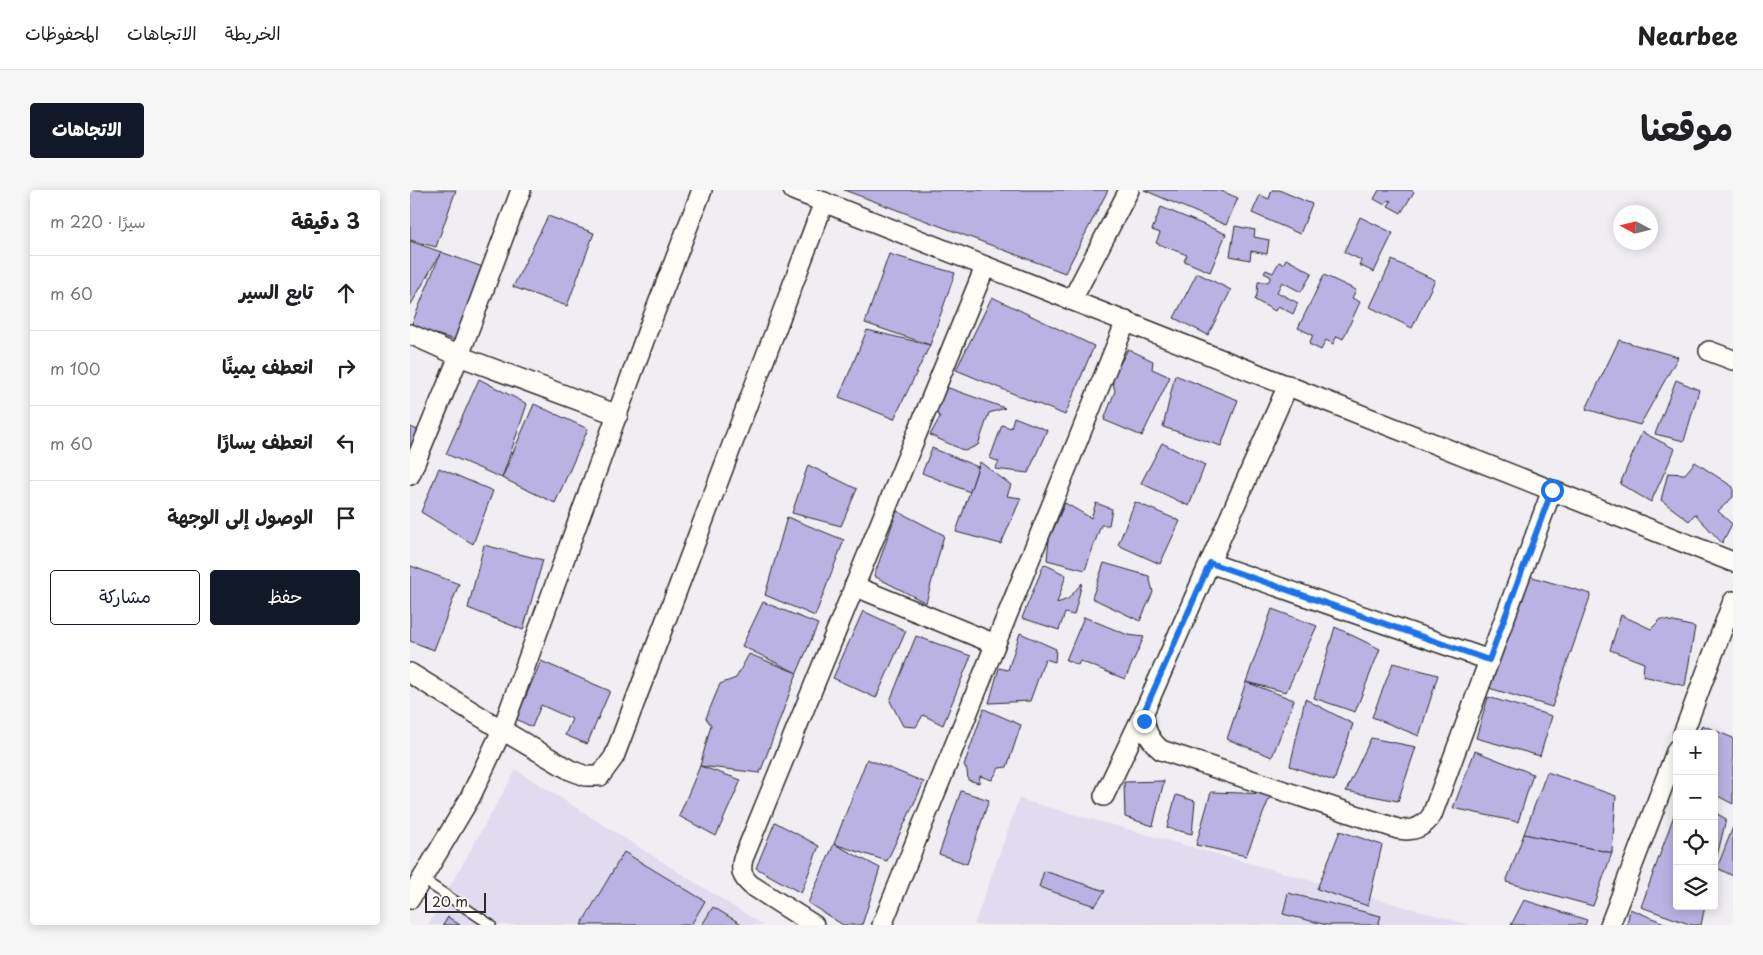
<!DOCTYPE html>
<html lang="ar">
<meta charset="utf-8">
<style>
body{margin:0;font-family:"Playpen Sans","Playpen Sans Arabic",sans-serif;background:#f6f6f6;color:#202124;direction:rtl}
.controls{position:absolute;right:15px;bottom:15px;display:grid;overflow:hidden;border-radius:5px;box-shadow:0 2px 12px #0003}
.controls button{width:45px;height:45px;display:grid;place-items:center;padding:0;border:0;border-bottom:1px solid #e0e0e0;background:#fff;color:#202124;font:25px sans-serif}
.compass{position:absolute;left:1203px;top:15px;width:45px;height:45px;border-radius:50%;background:#fff;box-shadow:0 2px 12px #0003;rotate:277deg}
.scale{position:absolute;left:15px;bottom:12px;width:61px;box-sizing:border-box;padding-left:5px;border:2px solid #2b2b2b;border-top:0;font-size:14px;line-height:18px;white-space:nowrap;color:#2b2b2b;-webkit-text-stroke:4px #fdfcf7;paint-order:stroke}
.stop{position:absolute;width:15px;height:15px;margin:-11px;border:4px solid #1a73e8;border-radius:50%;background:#fff}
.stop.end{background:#1a73e8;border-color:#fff;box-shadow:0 1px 5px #0008}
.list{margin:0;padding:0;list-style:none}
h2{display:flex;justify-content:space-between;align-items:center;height:65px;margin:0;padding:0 20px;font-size:21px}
h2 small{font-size:16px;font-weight:400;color:#757577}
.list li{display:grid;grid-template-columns:32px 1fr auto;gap:15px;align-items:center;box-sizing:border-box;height:75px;padding:0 20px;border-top:1px solid #e0e0e0}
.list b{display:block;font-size:19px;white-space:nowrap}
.list em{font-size:16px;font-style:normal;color:#757577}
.actions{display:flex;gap:10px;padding:15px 20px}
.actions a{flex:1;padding:11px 0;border:1px solid #111827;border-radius:5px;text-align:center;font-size:18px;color:#111827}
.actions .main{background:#111827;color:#fff}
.icon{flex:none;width:28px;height:28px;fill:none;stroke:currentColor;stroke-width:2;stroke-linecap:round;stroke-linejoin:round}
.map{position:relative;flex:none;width:1323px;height:735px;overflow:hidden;direction:ltr;border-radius:5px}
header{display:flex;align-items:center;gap:30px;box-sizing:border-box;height:70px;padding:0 25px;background:#fff;border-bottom:1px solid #e0e0e0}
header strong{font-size:24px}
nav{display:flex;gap:28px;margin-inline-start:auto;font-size:18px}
.intro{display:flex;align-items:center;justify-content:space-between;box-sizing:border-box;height:120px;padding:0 30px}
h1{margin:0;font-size:35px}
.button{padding:12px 22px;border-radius:5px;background:#111827;color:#fff;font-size:18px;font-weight:700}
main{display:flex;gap:30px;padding:0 30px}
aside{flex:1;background:#fff;border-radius:5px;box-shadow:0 2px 12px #0003}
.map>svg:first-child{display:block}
</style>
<header>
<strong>Nearbee</strong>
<nav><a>الخريطة</a><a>الاتجاهات</a><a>المحفوظات</a></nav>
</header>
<div class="intro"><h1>موقعنا</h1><a class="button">الاتجاهات</a></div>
<main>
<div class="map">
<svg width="1323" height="735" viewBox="0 0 1323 735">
<rect width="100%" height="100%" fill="#f0edf3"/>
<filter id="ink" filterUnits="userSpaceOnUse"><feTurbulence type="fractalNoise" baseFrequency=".02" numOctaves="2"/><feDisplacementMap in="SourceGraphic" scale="10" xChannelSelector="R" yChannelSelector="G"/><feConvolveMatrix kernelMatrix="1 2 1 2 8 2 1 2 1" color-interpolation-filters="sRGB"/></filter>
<g filter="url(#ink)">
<!-- built -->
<g fill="#e0dbee">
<path d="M 106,580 L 353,735 L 18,735 Z"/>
<path d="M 609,609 L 1060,735 L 564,735 Z"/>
</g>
<!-- building -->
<g fill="#bab2e3" stroke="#2b2b2b">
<path d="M 0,0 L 46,0 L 26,57 L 0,50 Z"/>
<path d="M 434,0 L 698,0 L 655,83 Z"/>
<path d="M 734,0 L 809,0 L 828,8 L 816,35 Z"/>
<path d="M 862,0 L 869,0 L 902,14 L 890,44 L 842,23 L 850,5 L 859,9 Z"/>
<path d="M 969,0 L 1001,0 L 1004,2 L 991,23 L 978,16 L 981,11 L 978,10 L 975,15 L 964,9 Z"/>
<path d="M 751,17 L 816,44 L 800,82 L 774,71 L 777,65 L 746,53 L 750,43 L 742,40 Z"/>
<path d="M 138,26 L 184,43 L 157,116 L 103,97 Z"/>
<path d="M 950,27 L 983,43 L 964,82 L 949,75 L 951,70 L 934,62 Z"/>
<path d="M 825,36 L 845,40 L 844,47 L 859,50 L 857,64 L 841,61 L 840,70 L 820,66 Z"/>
<path d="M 0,51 L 31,62 L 0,116 Z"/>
<path d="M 31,62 L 81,80 L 54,153 L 1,136 Z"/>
<path d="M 479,64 L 545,83 L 520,155 L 455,133 Z"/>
<path d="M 876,69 L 902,83 L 891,102 L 872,92 L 867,102 L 888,113 L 883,124 L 868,116 L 865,121 L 845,110 L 847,104 L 848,92 L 858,92 L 861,87 L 854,83 L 856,80 L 863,83 L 869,72 L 873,74 Z"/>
<path d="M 982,70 L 1025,90 L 1002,138 L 960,117 Z"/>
<path d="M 787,83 L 821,100 L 798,145 L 764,128 Z"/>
<path d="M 914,85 L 946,100 L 942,108 L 950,112 L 933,149 L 927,146 L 923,154 L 916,150 L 911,160 L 899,154 L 903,145 L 888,138 Z"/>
<path d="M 582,107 L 684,156 L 655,225 L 546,180 Z"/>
<path d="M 457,140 L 520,155 L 484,229 L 429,207 Z"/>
<path d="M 1209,150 L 1268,167 L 1230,235 L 1176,219 Z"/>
<path d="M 718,159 L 743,171 L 742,179 L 760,187 L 732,246 L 694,230 L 705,201 L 702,189 Z"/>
<path d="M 765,185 L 828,210 L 811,256 L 753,237 Z"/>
<path d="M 69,189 L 117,214 L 92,288 L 36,264 Z"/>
<path d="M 1266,190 L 1289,200 L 1274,251 L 1245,244 Z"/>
<path d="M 533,196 L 595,218 L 579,223 L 568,255 L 555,261 L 520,245 L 530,227 L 524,219 Z"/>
<path d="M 124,214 L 178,239 L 145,313 L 92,288 Z"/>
<path d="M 604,227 L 637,240 L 618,283 L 585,279 L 589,272 L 580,268 L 592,235 L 601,238 Z"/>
<path d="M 0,237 L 13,242 L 0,277 Z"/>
<path d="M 1232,242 L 1265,259 L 1241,312 L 1210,294 Z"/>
<path d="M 752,253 L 795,275 L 779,316 L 731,293 Z"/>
<path d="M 522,258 L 568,277 L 560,302 L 512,283 Z"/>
<path d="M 570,272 L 601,295 L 597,306 L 611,308 L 591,354 L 546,342 Z"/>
<path d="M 1285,272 L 1323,297 L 1323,307 L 1308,321 L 1322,334 L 1312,353 L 1285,324 L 1279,331 L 1251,310 L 1258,283 L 1275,284 Z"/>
<path d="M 398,275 L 447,299 L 431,336 L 382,323 Z"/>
<path d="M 29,278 L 83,301 L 63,354 L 11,322 Z"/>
<path d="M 725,312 L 770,331 L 750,374 L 708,355 Z"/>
<path d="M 655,313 L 681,328 L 686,313 L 702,319 L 699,335 L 691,335 L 675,380 L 637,370 L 639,349 Z"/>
<path d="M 487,321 L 534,345 L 516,413 L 464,386 Z"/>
<path d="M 377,327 L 434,350 L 405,426 L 355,405 Z"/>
<path d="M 74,355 L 133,370 L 113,440 L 58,418 Z"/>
<path d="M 694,373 L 739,386 L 743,402 L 730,431 L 682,408 Z"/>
<path d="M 634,374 L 656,385 L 647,413 L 658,409 L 672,393 L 664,425 L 655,423 L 649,440 L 612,428 Z"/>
<path d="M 1,376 L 49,394 L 24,460 L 0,451 L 0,380 Z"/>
<path d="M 1119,386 L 1181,404 L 1142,517 L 1079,498 Z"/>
<path d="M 353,412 L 408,434 L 387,483 L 332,456 Z"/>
<path d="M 862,419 L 907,436 L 876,502 L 836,492 Z"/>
<path d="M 453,421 L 496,441 L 466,508 L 423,488 Z"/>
<path d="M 1211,425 L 1241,439 L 1251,429 L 1285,437 L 1275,496 L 1233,486 L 1234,473 L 1200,460 Z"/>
<path d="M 674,427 L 718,445 L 734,447 L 715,489 L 670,471 L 668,475 L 656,470 Z"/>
<path d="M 925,437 L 970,459 L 945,522 L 904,508 Z"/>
<path d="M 610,443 L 646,459 L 645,472 L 635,469 L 620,511 L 579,513 L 589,478 L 598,480 Z"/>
<path d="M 506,446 L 561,466 L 533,535 L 513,525 L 506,537 L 493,536 L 480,511 Z"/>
<path d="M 339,464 L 387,483 L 350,583 L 290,576 L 301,535 L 296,528 L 310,494 L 326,488 Z"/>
<path d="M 131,471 L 200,501 L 177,554 L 155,545 L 162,529 L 131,515 L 122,537 L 106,529 Z"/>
<path d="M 983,473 L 1028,485 L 1009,546 L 962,527 Z"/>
<path d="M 836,492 L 884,510 L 862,567 L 817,549 Z"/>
<path d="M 1078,507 L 1142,526 L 1130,566 L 1066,548 Z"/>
<path d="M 895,509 L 943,534 L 924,591 L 880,576 Z"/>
<path d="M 574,519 L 611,535 L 597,577 L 589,578 L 582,590 L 570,586 L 569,593 L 558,590 L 557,580 L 554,575 Z"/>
<path d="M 1292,535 L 1323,548 L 1323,614 L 1304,604 L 1304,544 L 1289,544 Z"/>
<path d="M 961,548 L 1006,557 L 988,611 L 936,601 Z"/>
<path d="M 1065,561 L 1123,584 L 1108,632 L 1043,618 Z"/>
<path d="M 457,569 L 514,592 L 477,671 L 424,654 Z"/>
<path d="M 290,576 L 331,590 L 306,646 L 269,626 Z"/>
<path d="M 1137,582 L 1206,606 L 1202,663 L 1114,644 Z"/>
<path d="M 754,591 L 743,636 L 715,627 L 714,592 Z"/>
<path d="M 551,601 L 579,610 L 557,674 L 529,664 Z"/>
<path d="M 801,602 L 861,604 L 836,666 L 786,655 Z"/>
<path d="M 766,605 L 785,611 L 782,644 L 757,638 Z"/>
<path d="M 1267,617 L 1267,716 L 1295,716 L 1291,735 L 1282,735 L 1231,717 Z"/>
<path d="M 1304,622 L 1316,629 L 1304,679 Z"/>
<path d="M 365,632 L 409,656 L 391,703 L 346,678 Z"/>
<path d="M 1323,637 L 1323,686 L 1307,678 Z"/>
<path d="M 930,641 L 972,655 L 958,716 L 907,699 Z"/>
<path d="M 1114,644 L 1202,663 L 1183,716 L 1096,692 Z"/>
<path d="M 424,654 L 470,678 L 452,735 L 433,735 L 398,713 Z"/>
<path d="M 214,662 L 295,711 L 281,735 L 171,735 Z"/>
<path d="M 634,681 L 695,701 L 685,716 L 629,697 Z"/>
<path d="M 878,703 L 971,726 L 968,735 L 917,735 L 873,724 Z"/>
<path d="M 1114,710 L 1177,730 L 1175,735 L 1101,735 Z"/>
<path d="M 303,717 L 333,735 L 292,735 Z"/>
<path d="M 1220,719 L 1259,735 L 1217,735 Z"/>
<path d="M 38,727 L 50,735 L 33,735 Z"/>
</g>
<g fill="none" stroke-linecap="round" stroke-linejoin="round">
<!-- service casing -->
<g stroke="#2b2b2b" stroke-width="12">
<path id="service" d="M 12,689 L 81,735"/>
</g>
<!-- minor casing -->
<g stroke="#2b2b2b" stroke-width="22">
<g id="minor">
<path d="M 383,0 L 1323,372"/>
<path d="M 662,110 L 719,0"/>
<path d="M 0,144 L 49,166 L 208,225"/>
<path d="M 1299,161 L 1323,170"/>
<path d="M 878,195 L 734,522 C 733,538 739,550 751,560 L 988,639 C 1003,642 1014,637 1022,625 L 1142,300"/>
<path d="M 0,285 L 49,166 L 111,0"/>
<path d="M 800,373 L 1079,470"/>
<path d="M 444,396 L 585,454"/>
<path d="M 0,483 L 92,540 L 160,580 L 176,586 L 190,586 L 204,567 L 414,12"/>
<path d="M 1273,544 L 1323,411"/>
<path d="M 694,606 L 734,522"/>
<path d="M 0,709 L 60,608 L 92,540 L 239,137 L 292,0"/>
<path d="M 404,735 L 341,695 C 332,687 330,681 333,669 L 575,77"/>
<path d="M 472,735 L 716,131"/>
<path d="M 1200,735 L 1267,559"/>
</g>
</g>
<!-- service -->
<use href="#service" stroke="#fdfcf7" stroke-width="9"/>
<!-- minor -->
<use href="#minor" stroke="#fdfcf7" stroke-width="19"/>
</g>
</g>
<g fill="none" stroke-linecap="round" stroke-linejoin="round" filter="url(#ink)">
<!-- route -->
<path stroke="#1a73e8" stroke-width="6" d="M 734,531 L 734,522 L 800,373 L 1079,470 L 1142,300"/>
</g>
</svg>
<div class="controls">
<button>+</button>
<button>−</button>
<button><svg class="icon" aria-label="locate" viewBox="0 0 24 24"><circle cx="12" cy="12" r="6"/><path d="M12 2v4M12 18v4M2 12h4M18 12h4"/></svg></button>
<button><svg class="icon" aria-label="layers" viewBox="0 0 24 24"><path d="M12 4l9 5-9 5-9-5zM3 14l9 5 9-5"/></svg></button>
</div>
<svg class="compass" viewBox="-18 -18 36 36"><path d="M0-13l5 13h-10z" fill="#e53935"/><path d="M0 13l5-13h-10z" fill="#757577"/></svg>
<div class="scale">20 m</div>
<div class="stop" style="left:1142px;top:300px"></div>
<div class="stop end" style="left:734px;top:531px"></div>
</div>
<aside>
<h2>3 دقيقة<small>سيرًا · 220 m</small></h2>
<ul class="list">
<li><svg class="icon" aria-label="ahead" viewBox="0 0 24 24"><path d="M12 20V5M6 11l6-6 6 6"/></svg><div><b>تابع السير</b></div><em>60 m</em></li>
<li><svg class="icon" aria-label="right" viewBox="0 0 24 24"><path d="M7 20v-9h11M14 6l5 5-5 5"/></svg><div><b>انعطف يمينًا</b></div><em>100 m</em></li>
<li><svg class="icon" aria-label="left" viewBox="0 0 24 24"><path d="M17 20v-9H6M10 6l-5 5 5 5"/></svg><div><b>انعطف يسارًا</b></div><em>60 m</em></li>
<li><svg class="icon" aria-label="arrive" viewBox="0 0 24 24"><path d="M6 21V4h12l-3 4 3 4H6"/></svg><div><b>الوصول إلى الوجهة</b></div></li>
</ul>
<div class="actions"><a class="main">حفظ</a><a>مشاركة</a></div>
</aside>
</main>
